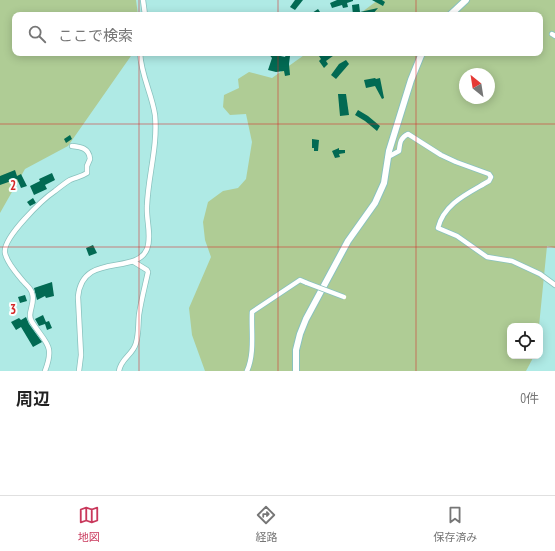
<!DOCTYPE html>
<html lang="ja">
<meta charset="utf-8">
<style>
body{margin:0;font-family:"PT Sans Narrow","Noto Sans JP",sans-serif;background:#f6f6f6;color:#222}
.controls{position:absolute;right:12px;bottom:12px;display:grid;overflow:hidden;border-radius:8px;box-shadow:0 2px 10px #0003}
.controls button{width:36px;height:36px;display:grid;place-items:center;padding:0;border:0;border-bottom:1px solid #e0e0e0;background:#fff;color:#222;font:20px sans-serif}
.compass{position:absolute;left:459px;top:68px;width:36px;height:36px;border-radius:50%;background:#fff;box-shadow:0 2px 10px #0003;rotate:330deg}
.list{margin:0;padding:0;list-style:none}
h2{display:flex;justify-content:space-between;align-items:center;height:52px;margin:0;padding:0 16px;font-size:17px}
h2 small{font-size:13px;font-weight:400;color:#767676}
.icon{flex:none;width:22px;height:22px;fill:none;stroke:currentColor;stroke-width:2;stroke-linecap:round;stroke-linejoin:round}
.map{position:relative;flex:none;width:555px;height:371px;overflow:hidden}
.search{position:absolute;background:#fff;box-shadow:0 2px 10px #0003;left:12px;right:12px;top:12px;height:44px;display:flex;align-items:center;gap:10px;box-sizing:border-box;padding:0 14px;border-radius:8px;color:#767676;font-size:15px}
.sheet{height:124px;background:#fff}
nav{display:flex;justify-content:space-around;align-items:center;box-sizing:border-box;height:56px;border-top:1px solid #e0e0e0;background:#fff;font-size:11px;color:#767676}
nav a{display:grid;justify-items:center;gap:2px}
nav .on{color:#c9395c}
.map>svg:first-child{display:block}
</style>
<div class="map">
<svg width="555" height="371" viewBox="0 0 555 371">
<rect width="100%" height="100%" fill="#afeae5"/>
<!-- green -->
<g fill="#afcc95" fill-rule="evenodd">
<path d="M 0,0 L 136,0 L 138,15 L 15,15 L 15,53 L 133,53 L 68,146 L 25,169 L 0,213 Z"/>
<path d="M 378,0 L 555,0 L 555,248 L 547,246 L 539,326 L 510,326 L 510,356 L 534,356 L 526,371 L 205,371 L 192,335 L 189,308 L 211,257 L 205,240 L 203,222 L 208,202 L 223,191 L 238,188 L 246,179 L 252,142 L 246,114 L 230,115 L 223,107 L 224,95 L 239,88 L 238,79 L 249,72 L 272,78 L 307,53 L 540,53 L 540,15 L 358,15 ZM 465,74 L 489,74 L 489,98 L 465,98 Z"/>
</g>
<!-- building -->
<g fill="#026a53">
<path d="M 295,0 L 303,0 L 295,10 L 290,7 Z"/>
<path d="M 337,0 L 353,0 L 353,1 L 347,3 L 348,7 L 343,8 L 342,5 L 332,8 L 330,3 Z"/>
<path d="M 372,0 L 382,0 L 385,2 L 383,6 Z"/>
<path d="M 359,4 L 360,12 L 378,8 L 372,15 L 353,15 L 352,5 Z"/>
<path d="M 318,9 L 322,15 L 309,15 Z"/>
<path d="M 268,53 L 275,53 L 276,55 L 285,57 L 286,55 L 290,56 L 289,64 L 290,75 L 285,76 L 284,71 L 276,72 L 268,70 L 272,58 Z"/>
<path d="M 317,53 L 337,53 L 326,61 L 328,64 L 324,68 L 319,61 L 321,59 Z"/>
<path d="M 346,60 L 349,64 L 336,79 L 331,75 L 339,64 Z"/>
<path d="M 375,78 L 376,79 L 380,78 L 384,98 L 382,99 L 375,86 L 366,88 L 364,80 Z"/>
<path d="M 338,94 L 346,94 L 349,115 L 340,116 Z"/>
<path d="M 358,110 L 368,116 L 380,126 L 377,131 L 365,121 L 355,115 Z"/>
<path d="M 70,135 L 72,139 L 66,143 L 64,139 Z"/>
<path d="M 312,139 L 319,140 L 318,151 L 314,151 L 314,148 L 312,148 Z"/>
<path d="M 339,148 L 339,150 L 345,150 L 345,153 L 339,154 L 340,157 L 335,158 L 332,151 Z"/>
<path d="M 15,170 L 17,176 L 21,174 L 27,186 L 21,188 L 17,179 L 0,185 L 0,176 Z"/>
<path d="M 52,173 L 55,180 L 45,185 L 47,189 L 34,195 L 30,186 L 40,181 L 39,179 Z"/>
<path d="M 33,198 L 36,203 L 30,206 L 27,202 Z"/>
<path d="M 93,245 L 97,253 L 89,256 L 86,248 Z"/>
<path d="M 52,282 L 54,296 L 46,298 L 45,296 L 37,300 L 34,288 Z"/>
<path d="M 25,295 L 27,301 L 20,303 L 18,297 Z"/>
<path d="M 43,315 L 46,322 L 49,321 L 52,328 L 47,330 L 45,324 L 39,326 L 35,319 Z"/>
<path d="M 26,317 L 29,324 L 42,342 L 33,347 L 21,327 L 16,330 L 11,322 L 19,318 L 21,320 Z"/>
</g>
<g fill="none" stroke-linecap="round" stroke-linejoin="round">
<!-- street casing -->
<g stroke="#89c2be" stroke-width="6">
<g id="street">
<path d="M 143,0 L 145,15"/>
<path d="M 552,34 L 555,36"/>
<path d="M 388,157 L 399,151 C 400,143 400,138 408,134 L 441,155 L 456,162 L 489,174 L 491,177 L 489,181 C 469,193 444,203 438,228 L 457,236 L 487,257 L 512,261 L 540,274 L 555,285"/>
<path d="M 45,371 C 55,345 46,344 32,322 C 26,313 36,304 32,293 C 31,288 26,285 23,281 C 17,274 7,263 5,253 C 2,238 43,199 55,191 C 60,187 65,183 70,180 C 76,177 81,177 87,173 L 87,166 L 90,159 C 89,148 81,147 72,146"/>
<path d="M 79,371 L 81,355 L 78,297 C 82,251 136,276 147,249 C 152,236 146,220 147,206 C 148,176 158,146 155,115 C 152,94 141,75 140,53"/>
<path d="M 119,371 C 121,358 133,355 136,343 C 139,333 138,324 139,315 C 141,301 145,286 148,272 L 147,270 L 134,262"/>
<path d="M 247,371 C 255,353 251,331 252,312 L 300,280 L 307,283"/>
</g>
</g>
<!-- secondary casing -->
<g stroke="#89c2be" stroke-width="8">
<g id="secondary">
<path d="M 450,15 L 466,0"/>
<path d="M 296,371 L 296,350 L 300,334 L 306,319 L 348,241 L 375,203 L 384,183 L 389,151 L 411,80 L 422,53"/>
</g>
</g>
<!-- street -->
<use href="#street" stroke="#fff" stroke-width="4.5"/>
<!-- secondary -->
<use href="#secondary" stroke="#fff" stroke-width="6"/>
<!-- street-bridge casing -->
<g stroke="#89c2be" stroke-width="6" stroke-linecap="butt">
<path id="street-bridge" d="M 307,283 L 344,297"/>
</g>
<!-- street-bridge -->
<use href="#street-bridge" stroke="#fff" stroke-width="4.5"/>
</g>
<!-- grid -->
<path fill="none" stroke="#d62828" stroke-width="1" stroke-opacity="0.55" d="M 139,0 L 139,15M 278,0 L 278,15M 416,0 L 416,15M 139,53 L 139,371M 278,53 L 278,371M 416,53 L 416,371M 0,124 L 555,124M 0,247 L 555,247"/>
<g font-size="13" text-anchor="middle" font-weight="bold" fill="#d62828" stroke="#f9fffe" stroke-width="4" stroke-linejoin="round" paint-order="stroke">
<text x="13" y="190">2</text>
<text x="13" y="314">3</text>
</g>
</svg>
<div class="controls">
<button><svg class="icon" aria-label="locate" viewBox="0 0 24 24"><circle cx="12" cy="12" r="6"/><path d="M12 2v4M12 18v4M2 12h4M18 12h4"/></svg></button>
</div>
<svg class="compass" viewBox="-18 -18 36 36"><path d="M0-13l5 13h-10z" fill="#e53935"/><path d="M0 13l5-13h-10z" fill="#767676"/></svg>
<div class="search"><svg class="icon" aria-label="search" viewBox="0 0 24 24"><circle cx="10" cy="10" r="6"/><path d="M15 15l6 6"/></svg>ここで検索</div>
</div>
<section class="sheet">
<h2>周辺<small>0件</small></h2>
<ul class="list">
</ul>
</section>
<nav>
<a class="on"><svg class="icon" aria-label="map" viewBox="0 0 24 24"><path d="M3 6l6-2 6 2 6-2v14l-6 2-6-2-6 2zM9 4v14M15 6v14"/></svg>地図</a>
<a><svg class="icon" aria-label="directions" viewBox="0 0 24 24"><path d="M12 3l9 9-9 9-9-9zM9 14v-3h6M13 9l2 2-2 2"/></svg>経路</a>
<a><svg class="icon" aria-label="saved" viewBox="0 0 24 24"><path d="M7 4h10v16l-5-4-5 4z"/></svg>保存済み</a>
</nav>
